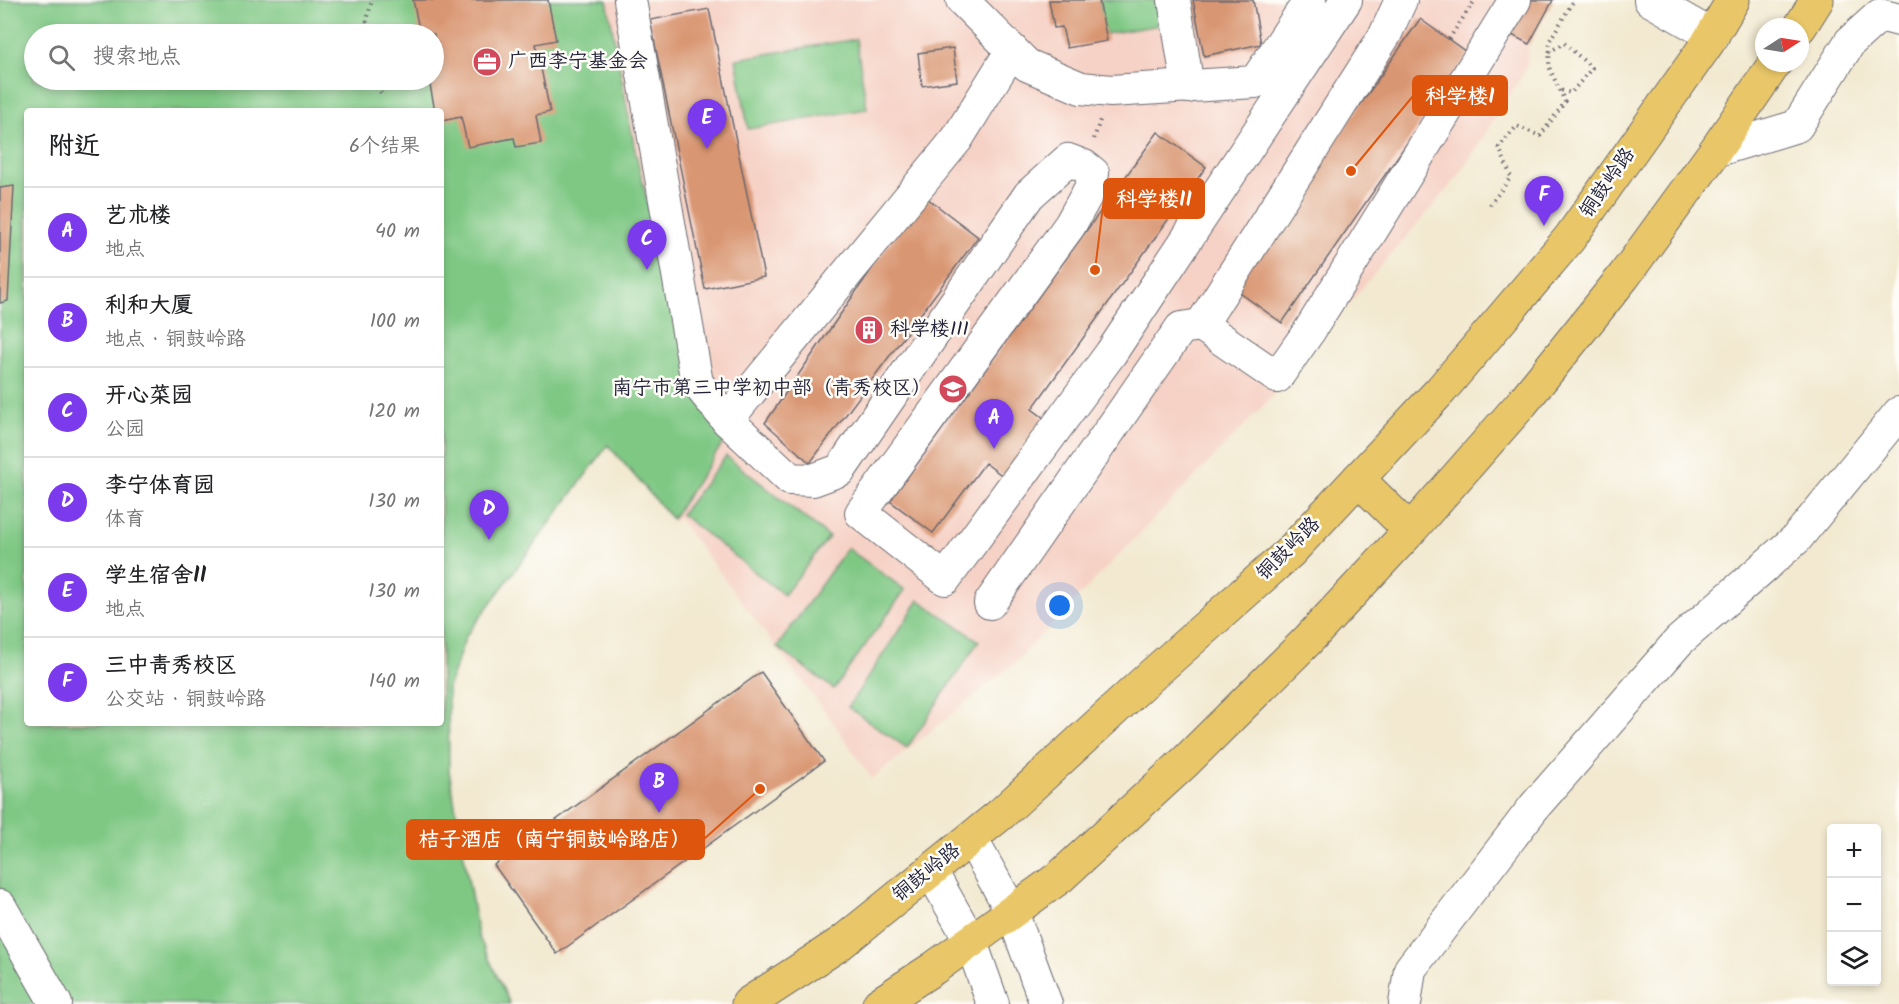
<!DOCTYPE html>
<html lang="zh">
<meta charset="utf-8">
<style>
body{margin:0;font-family:Kalam,"LXGW WenKai TC",sans-serif;background:#f6f6f6;color:#202124}
.controls{position:absolute;right:18px;bottom:18px;display:grid;overflow:hidden;border-radius:6px;box-shadow:0 3px 9px #0003}
.controls button{width:54px;height:54px;display:grid;place-items:center;padding:0;border:0;border-bottom:2px solid #e0e0e0;background:#fff;color:#202124;font:30px sans-serif}
.compass{position:absolute;left:1755px;top:18px;width:54px;height:54px;border-radius:50%;background:#fff;box-shadow:0 3px 9px #0003;rotate:78deg}
.you{position:absolute;left:1060px;top:606px;width:21px;height:21px;margin:-15px;border:4px solid #fff;border-radius:50%;background:#1a73e8;box-shadow:0 0 0 9px #1a73e833}
.badge{display:grid;place-items:center;width:39px;height:39px;border-radius:50%;background:#7c3aed;color:#fff;font-size:20px;font-weight:700}
.pin{position:absolute;translate:-50% -50px;filter:drop-shadow(0 2px 3px #0008)}
.pin::after{content:'';position:absolute;top:32px;width:21px;height:18px;background:inherit;clip-path:polygon(0 0,100% 0,50% 100%)}
.list{margin:0;padding:0;list-style:none}
h2{display:flex;justify-content:space-between;align-items:center;height:78px;margin:0;padding:0 24px;font-size:26px}
h2 small{font-size:20px;font-weight:400;color:#757577}
.list li{display:grid;grid-template-columns:39px 1fr auto;gap:18px;align-items:center;box-sizing:border-box;height:90px;padding:0 24px;border-top:2px solid #e0e0e0}
.list b{display:block;font-size:22px;white-space:nowrap}
.list p{margin:0;font-size:20px;white-space:nowrap;color:#757577}
.list em{font-size:20px;font-style:normal;color:#757577}
.icon{flex:none;width:33px;height:33px;fill:none;stroke:currentColor;stroke-width:2;stroke-linecap:round;stroke-linejoin:round}
.map{position:relative;flex:none;width:1899px;height:1004px;overflow:hidden}
.search{position:absolute;background:#fff;box-shadow:0 3px 9px #0003;left:24px;top:24px;width:420px;height:66px;display:flex;align-items:center;gap:15px;box-sizing:border-box;padding:0 21px;border-radius:33px;color:#757577;font-size:22px}
.panel{position:absolute;background:#fff;box-shadow:0 3px 9px #0003;left:24px;top:108px;width:420px;height:618px;border-radius:6px}
.map>svg:first-child{display:block}
</style>
<div class="map">
<svg width="1899" height="1004" viewBox="0 0 1899 1004">
<rect width="100%" height="100%" fill="#fdfcf7"/>
<filter id="ink" filterUnits="userSpaceOnUse"><feTurbulence type="fractalNoise" baseFrequency=".0167" numOctaves="2"/><feDisplacementMap in="SourceGraphic" scale="12" xChannelSelector="R" yChannelSelector="G"/><feConvolveMatrix kernelMatrix="1 2 1 2 8 2 1 2 1" color-interpolation-filters="sRGB"/></filter>
<filter id="wash" filterUnits="userSpaceOnUse"><feTurbulence type="fractalNoise" baseFrequency=".008" numOctaves="4" result="noise"/><feDisplacementMap in="SourceGraphic" scale="24" xChannelSelector="R" yChannelSelector="G"/><feGaussianBlur stdDeviation="1.35" result="paint"/><feColorMatrix in="noise" values="0 0 0 0 0 0 0 0 0 0 0 0 0 0 0 0 0 1.4 0 .05"/><feComposite in="paint" operator="in"/></filter>
<g filter="url(#wash)">
<rect width="100%" height="100%" fill="#f2e9d0"/>
<!-- built -->
<path fill="#f6d1c5" d="M 582,0 L 1553,0 L 1529,44 L 1526,69 L 1457,178 L 1368,281 L 1270,399 L 1015,662 L 872,779 L 830,718 L 678,518 L 674,522 L 608,444 Z"/>
<!-- green -->
<g fill="#7fc884" stroke="#507560" stroke-width="1.5" fill-rule="evenodd">
<path d="M 0,0 L 607,0 L 635,150 L 660,256 L 727,437 L 672,519 L 608,445 L 466,636 L 448,687 L 449,771 L 478,935 L 510,1004 L 0,1004 ZM 34,34 L 434,34 L 434,80 L 34,80 ZM 27,111 L 441,111 L 441,723 L 27,723 Z"/>
<path d="M 1099,0 L 1156,0 L 1161,25 L 1105,34 Z"/>
<path d="M 856,39 L 867,109 L 748,129 L 736,59 Z"/>
<path d="M 726,456 L 829,537 L 784,595 L 681,514 Z"/>
<path d="M 847,548 L 905,590 L 834,689 L 777,647 Z"/>
<path d="M 919,600 L 979,641 L 907,748 L 848,707 Z"/>
</g>
<g id="blocks">
<!-- building -->
<g fill="#d99672">
<path d="M 413,0 L 548,0 L 556,40 L 536,44 L 550,112 L 536,115 L 541,143 L 516,147 L 514,138 L 468,147 L 461,117 L 441,121 L 441,111 L 435,111 L 429,80 L 434,80 L 434,34 L 420,34 Z"/>
<path d="M 1049,0 L 1099,0 L 1107,41 L 1067,48 L 1062,27 L 1054,28 Z"/>
<path d="M 1193,0 L 1253,0 L 1261,44 L 1204,56 Z"/>
<path d="M 1528,0 L 1553,0 L 1529,44 L 1510,34 Z"/>
<path d="M 709,9 L 764,277 L 705,289 L 650,20 Z"/>
<path d="M 1420,19 L 1469,54 L 1282,323 L 1233,288 Z"/>
<path d="M 953,48 L 957,81 L 922,86 L 918,53 Z"/>
<path d="M 1158,132 L 1206,167 L 1032,409 L 1068,436 L 1026,493 L 985,463 L 933,533 L 890,501 Z"/>
<path d="M 14,186 L 8,301 L 0,303 L 0,188 Z"/>
<path d="M 923,195 L 978,237 L 810,463 L 765,423 Z"/>
<path d="M 761,672 L 824,761 L 557,954 L 494,865 Z"/>
</g>
</g>
</g>
<g filter="url(#ink)">
<use href="#blocks" fill-opacity="0" stroke="#6b686f" stroke-width="1.5"/>
<g fill="none" stroke-linecap="round" stroke-linejoin="round">
<!-- minor casing -->
<g stroke="#6b686f" stroke-width="34">
<g id="minor">
<path d="M 630,0 L 697,383 L 727,420 L 790,479 L 813,480 L 840,470 L 1029,195 L 1068,160 L 1084,166 L 1093,173 L 1091,187 L 1070,225 L 861,513 L 945,579 L 1111,353 L 1346,0"/>
<path d="M 962,0 L 1027,65 L 1081,88 L 1111,91 L 1255,82 L 1310,0"/>
<path d="M 1174,0 L 1188,87"/>
<path d="M 1401,0 L 1385,35 L 1201,325 L 1277,377 L 1310,330 L 1515,0"/>
<path d="M 1650,0 L 1713,36"/>
<path d="M 1715,151 L 1797,126 L 1850,42 L 1880,15 L 1899,20"/>
<path d="M 727,420 L 957,139 L 1012,50"/>
<path d="M 990,603 L 1181,328 L 1201,325"/>
<path d="M 971,838 L 1012,912 L 1046,1004"/>
<path d="M 931,871 L 971,942 L 993,1004"/>
<path d="M 0,906 L 56,1004"/>
<path d="M 1405,1004 L 1410,969 L 1534,807 L 1679,641 L 1796,539 L 1899,413"/>
</g>
</g>
<!-- major casing -->
<g stroke="#6b686f" stroke-width="35">
<g id="major">
<path d="M 1800,27 L 1817,0"/>
<path d="M 1358,479 L 1410,530"/>
<path d="M 748,1004 L 841,943 L 1001,814 L 1153,674 L 1289,553 L 1441,390 L 1569,239 L 1707,44 L 1733,0"/>
<path d="M 879,1004 L 934,968 L 1060,877 L 1185,762 L 1307,641 L 1406,535 L 1522,403 L 1624,276 L 1715,151 L 1775,63"/>
</g>
</g>
<!-- path -->
<g stroke="#6b686f" stroke-width="4" stroke-dasharray="1.5 4.5" stroke-linecap="butt">
<path d="M 368,34 L 366,24 L 372,0"/>
<path d="M 1449,39 L 1475,0"/>
<path d="M 1549,52 L 1564,43 L 1592,68 L 1571,93 L 1560,90"/>
<path d="M 378,80 L 381,94"/>
<path d="M 1094,139 L 1100,120"/>
<path d="M 1490,205 L 1511,177 L 1499,147 L 1517,126 L 1540,136 L 1565,102 L 1549,67 L 1550,40 L 1574,0"/>
</g>
<!-- minor -->
<use href="#minor" stroke="#fff" stroke-width="32"/>
<!-- major -->
<use href="#major" stroke="#e9c769" stroke-width="33"/>
</g>
</g>
<!-- icons -->
<defs>
<g id="office-disc" transform="scale(1.5)"><circle r="9.5" fill="#d1495b" stroke="#fdfcf7"/><path d="M-6-3h4V-5.5h4V-3h4V5H-6ZM-1-4.5V-3h2v-1.5ZM-6 0V1H6V0Z" fill="#fff"/></g>
<g id="building-disc" transform="scale(1.5)"><circle r="9.5" fill="#d1495b" stroke="#fdfcf7"/><path d="M-4-6H4V6H1V3H-1V6H-4ZM-2.5-4.3h1.7v1.8h-1.7ZM.8-4.3h1.7v1.8H.8ZM-2.5-1h1.7V.8h-1.7ZM.8-1h1.7V.8H.8Z" fill="#fff"/></g>
<g id="school-disc" transform="scale(1.5)"><circle r="9.5" fill="#d1495b" stroke="#fdfcf7"/><path d="M0-5L7-2L0 1L-7-2ZM-4 1L0 2.5L4 1V4Q0 6-4 4Z" fill="#fff"/></g>
</defs>
<g fill-rule="evenodd">
<use href="#office-disc" x="487" y="62"/>
<use href="#building-disc" x="869" y="330"/>
<use href="#school-disc" x="953" y="389"/>
</g>
<g text-anchor="middle" dominant-baseline="central" stroke-width="5" stroke-linejoin="round" paint-order="stroke">
<!-- poi labels -->
<g font-size="20" fill="#22223b" stroke="#fdfcf7" text-anchor="start">
<text x="508" y="62">广西李宁基金会</text>
<text x="890" y="330">科学楼III</text>
<text x="932" y="389" text-anchor="end">南宁市第三中学初中部（青秀校区）</text>
</g>
<!-- street labels -->
<g font-size="20" fill="#22223b" stroke="#fdfcf7">
<text transform="translate(1608 183) rotate(-55)">铜鼓岭路</text>
<text transform="translate(1289 549) rotate(-45)">铜鼓岭路</text>
<text transform="translate(927 873) rotate(-39)">铜鼓岭路</text>
</g>
</g>
<!-- callouts -->
<path fill="none" stroke="#de560e" stroke-width="2" d="M1351 171L1413 96M1095 270L1104 198M760 789L704 839"/>
<g fill="#de560e" stroke="#fdfcf7" stroke-width="2">
<circle cx="1351" cy="171" r="6"/>
<circle cx="1095" cy="270" r="6"/>
<circle cx="760" cy="789" r="6"/>
</g>
<g fill="#de560e" stroke="#de560e" stroke-width="2">
<rect x="1413" y="76" width="94" height="39" rx="6"/>
<rect x="1104" y="179" width="100" height="39" rx="6"/>
<rect x="407" y="820" width="297" height="39" rx="6"/>
</g>
<g font-size="21" text-anchor="middle" font-weight="bold" fill="#fff">
<text x="1460" y="103">科学楼I</text>
<text x="1154" y="206">科学楼II</text>
<text x="555" y="846">桔子酒店（南宁铜鼓岭路店）</text>
</g>
</svg>
<div class="controls">
<button>+</button>
<button>−</button>
<button><svg class="icon" aria-label="layers" viewBox="0 0 24 24"><path d="M12 4l9 5-9 5-9-5zM3 14l9 5 9-5"/></svg></button>
</div>
<svg class="compass" viewBox="-18 -18 36 36"><path d="M0-13l5 13h-10z" fill="#e53935"/><path d="M0 13l5-13h-10z" fill="#757577"/></svg>
<div class="you"></div>
<div class="pin badge" style="left:994px;top:449px">A</div>
<div class="pin badge" style="left:659px;top:813px">B</div>
<div class="pin badge" style="left:647px;top:270px">C</div>
<div class="pin badge" style="left:489px;top:540px">D</div>
<div class="pin badge" style="left:707px;top:149px">E</div>
<div class="pin badge" style="left:1544px;top:226px">F</div>
<div class="search"><svg class="icon" aria-label="search" viewBox="0 0 24 24"><circle cx="10" cy="10" r="6"/><path d="M15 15l6 6"/></svg>搜索地点</div>
<section class="panel">
<h2>附近<small>6个结果</small></h2>
<ul class="list">
<li><span class="badge">A</span><div><b>艺术楼</b><p>地点</p></div><em>40 m</em></li>
<li><span class="badge">B</span><div><b>利和大厦</b><p>地点 · 铜鼓岭路</p></div><em>100 m</em></li>
<li><span class="badge">C</span><div><b>开心菜园</b><p>公园</p></div><em>120 m</em></li>
<li><span class="badge">D</span><div><b>李宁体育园</b><p>体育</p></div><em>130 m</em></li>
<li><span class="badge">E</span><div><b>学生宿舍II</b><p>地点</p></div><em>130 m</em></li>
<li><span class="badge">F</span><div><b>三中青秀校区</b><p>公交站 · 铜鼓岭路</p></div><em>140 m</em></li>
</ul>
</section>
</div>
